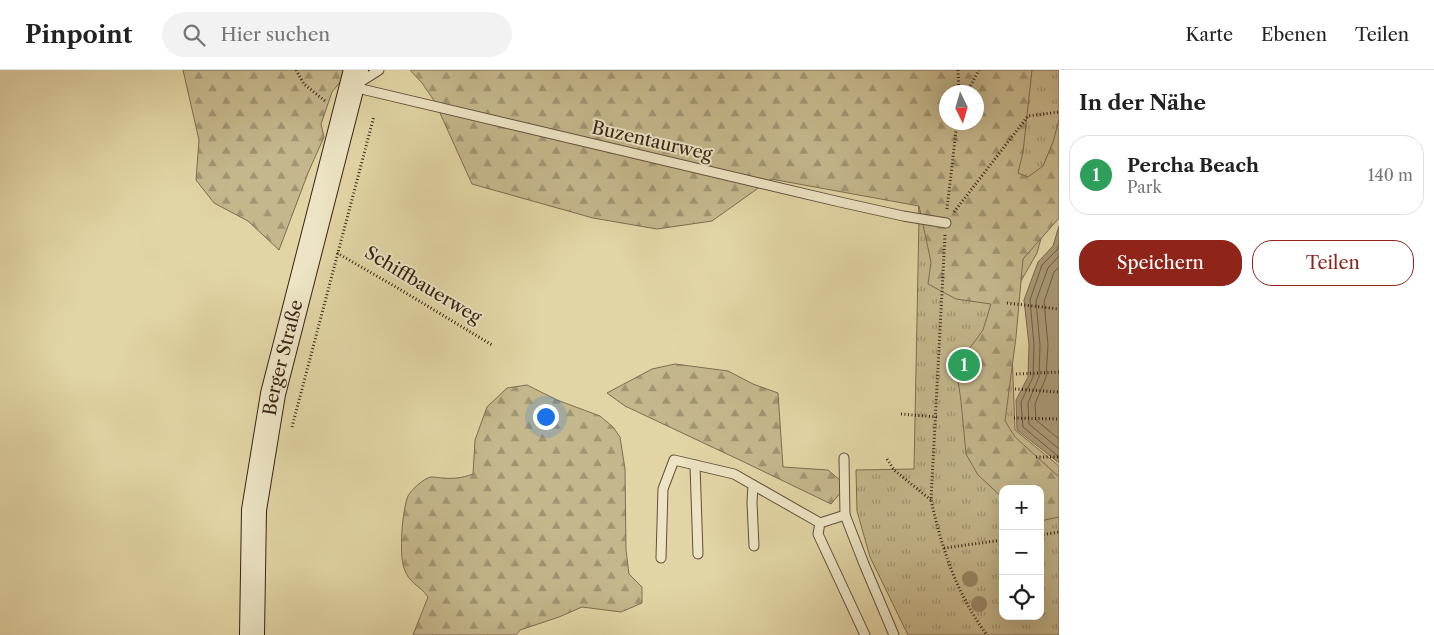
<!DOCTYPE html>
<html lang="de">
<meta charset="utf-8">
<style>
body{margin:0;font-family:"Libre Caslon Text",serif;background:#f2f2f2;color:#222}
.controls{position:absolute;right:15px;bottom:15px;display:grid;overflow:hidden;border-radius:10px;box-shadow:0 5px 20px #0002}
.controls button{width:45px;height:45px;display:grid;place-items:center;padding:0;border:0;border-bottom:1px solid #e0e0e0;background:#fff;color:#222;font:25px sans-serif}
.compass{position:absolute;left:939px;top:15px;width:45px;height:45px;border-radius:50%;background:#fff;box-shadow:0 5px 20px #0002;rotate:175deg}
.you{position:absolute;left:545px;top:346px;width:18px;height:18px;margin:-12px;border:4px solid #fff;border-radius:50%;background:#1a73e8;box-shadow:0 0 0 8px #1a73e833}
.badge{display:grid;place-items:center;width:32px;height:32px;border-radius:50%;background:#8f2418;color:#fff;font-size:16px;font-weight:700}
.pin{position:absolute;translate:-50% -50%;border:2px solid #fff;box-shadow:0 1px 5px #0006}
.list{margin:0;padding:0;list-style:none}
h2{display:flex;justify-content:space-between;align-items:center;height:65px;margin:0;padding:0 20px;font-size:21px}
h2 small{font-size:16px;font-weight:400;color:#767676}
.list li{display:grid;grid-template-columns:32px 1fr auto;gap:15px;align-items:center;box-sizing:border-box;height:80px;margin:0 10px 10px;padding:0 10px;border:1px solid #e0e0e0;border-radius:20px}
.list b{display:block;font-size:19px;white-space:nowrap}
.list p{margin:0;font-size:16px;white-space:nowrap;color:#767676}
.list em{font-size:16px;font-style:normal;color:#767676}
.actions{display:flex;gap:10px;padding:15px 20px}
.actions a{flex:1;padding:11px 0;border:1px solid #8f2418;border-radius:20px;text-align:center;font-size:18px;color:#8f2418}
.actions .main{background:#8f2418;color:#fff}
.icon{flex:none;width:28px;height:28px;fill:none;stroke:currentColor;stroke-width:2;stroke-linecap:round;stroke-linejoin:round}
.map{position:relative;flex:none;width:1059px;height:565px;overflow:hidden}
header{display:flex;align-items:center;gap:30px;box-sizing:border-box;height:70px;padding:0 25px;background:#fff;border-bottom:1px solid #e0e0e0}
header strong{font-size:24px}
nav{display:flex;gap:28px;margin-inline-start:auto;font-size:18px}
.search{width:350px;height:45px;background:#f2f2f2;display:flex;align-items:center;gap:12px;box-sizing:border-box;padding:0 18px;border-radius:28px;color:#767676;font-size:19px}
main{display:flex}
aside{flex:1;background:#fff}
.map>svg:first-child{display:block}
</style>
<header>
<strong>Pinpoint</strong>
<div class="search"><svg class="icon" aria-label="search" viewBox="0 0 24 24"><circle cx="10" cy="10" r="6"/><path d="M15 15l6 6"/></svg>Hier suchen</div>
<nav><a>Karte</a><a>Ebenen</a><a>Teilen</a></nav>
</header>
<main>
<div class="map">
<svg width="1059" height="565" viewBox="0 0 1059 565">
<defs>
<pattern id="grass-tufts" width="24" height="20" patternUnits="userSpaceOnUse" patternTransform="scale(1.25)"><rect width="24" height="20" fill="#c5b78c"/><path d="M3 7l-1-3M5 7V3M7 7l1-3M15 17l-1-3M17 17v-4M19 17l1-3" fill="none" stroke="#a19471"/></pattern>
<pattern id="forest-firs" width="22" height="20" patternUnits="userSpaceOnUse" patternTransform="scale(1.25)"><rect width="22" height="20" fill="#c5b78c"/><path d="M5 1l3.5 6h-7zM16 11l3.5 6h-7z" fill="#a19471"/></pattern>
</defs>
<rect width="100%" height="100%" fill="#e2d5a5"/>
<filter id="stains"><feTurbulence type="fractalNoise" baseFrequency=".004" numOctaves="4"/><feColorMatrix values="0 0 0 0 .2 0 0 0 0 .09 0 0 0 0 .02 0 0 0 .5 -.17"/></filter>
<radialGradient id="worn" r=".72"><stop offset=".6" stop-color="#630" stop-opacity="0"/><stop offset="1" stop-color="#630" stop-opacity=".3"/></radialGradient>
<!-- grass -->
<path fill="url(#grass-tufts)" stroke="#7e6c50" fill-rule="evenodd" d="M 914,0 L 1059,0 L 1059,103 L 1037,183 L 1010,230 L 1015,360 L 1059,396 L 1059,565 L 908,565 L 870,487 L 857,441 L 856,400 L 914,399 L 919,148 ZM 946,22 L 976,22 L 976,52 L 946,52 ZM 1003,419 L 1040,419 L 1040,546 L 1003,546 Z"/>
<!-- forest -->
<g fill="url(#forest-firs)" stroke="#7e6c50" fill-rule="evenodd">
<path d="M 183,0 L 350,0 L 332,22 L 321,54 L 324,67 L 308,103 L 279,180 L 248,151 L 214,133 L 196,110 L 199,70 Z"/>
<path d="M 410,0 L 1032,0 L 1023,82 L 1018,103 L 1028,107 L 1043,96 L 1053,72 L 1059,50 L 1059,148 L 1023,189 L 1016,267 L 1005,351 L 1015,367 L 1059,407 L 1059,447 L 1040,451 L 1040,419 L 1003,419 L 1003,428 L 978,405 L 966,384 L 961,331 L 956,297 L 983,260 L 991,234 L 956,229 L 928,214 L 931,192 L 919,136 L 771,109 L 712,151 L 657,159 L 593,148 L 472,114 L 435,32 L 422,13 ZM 946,22 L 976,22 L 976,52 L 946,52 Z"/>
<path d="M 675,294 L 728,301 L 753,314 L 778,323 L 783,397 L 828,400 L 841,411 L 842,421 L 831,434 L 744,392 L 625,336 L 607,323 L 652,299 Z"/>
<path d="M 527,315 L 557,330 L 600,346 L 613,357 L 620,367 L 625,399 L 626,480 L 629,504 L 642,517 L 642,533 L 621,542 L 582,537 L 559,547 L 520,560 L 516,565 L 413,565 L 428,527 C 419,514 409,514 404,498 C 399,484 402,441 408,426 C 411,420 424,408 431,407 C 435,407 440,408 443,408 C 454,409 462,408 473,404 L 475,370 L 487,337 L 507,318 Z"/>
</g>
<!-- water -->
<path fill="#a89874" stroke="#7b694e" d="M 1059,156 L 1059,393 L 1017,360 L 1016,330 L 1028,307 L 1029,275 L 1024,230 L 1038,192 L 1053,176 Z"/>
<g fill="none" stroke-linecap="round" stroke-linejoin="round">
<!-- shore -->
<g stroke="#705d44" stroke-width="1">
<path d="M 1059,174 L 1057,180 L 1042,195 L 1030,230 L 1034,275 L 1033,307 L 1021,332 L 1023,357 L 1059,387"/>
<path d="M 1059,186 L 1048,198 L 1036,231 L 1040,275 L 1039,307 L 1028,333 L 1029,354 L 1059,379"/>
<path d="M 1059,197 L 1054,202 L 1044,232 L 1048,275 L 1046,307 L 1035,334 L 1036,350 L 1059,369"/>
</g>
<!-- service casing -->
<g stroke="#624f38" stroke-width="11">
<g id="service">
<path d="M 357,14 L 379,0"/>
<path d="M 353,17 L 840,132 L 903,146 L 946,153"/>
<path d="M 844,388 L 845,445 L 864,494 L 894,565"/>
<path d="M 695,395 L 698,484"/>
<path d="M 753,415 L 752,432 L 754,476"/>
<path d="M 845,445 L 820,453 L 818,464 L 865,565"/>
<path d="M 661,488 L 663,419 L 674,390 L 734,404 L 820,453"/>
</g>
</g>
<!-- secondary casing -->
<g stroke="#382214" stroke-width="26">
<g id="secondary">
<path id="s1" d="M 252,565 L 254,440 L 273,324 L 356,0"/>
</g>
</g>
<!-- path -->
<g stroke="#382214" stroke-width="3" stroke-dasharray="1 2.5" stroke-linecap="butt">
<path d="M 296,0 L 304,14 L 325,31 L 324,33"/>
<path d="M 958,0 L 959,22"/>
<path d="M 967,22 L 979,0"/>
<path d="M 947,139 L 957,52"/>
<path d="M 954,142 L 1028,46 L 1059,42"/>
<path d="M 945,165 L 931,430 C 942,479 957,525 987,565"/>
<path d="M 337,183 L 396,217 L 492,275"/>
<path d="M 1007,233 L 1059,239"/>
<path d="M 1016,304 L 1059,302"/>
<path d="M 1015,319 L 1059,322"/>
<path d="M 901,344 L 937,347"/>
<path d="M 1014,348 L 1059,349"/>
<path d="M 292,357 L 374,46"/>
<path d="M 1036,387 L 1059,387"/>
<path d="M 887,389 L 894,400 L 931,430"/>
<path d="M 1040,465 L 1059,462"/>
<path d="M 944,478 L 1003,470"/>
</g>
<!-- service -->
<use href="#service" stroke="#ece4c4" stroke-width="9"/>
<!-- secondary -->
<use href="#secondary" stroke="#ece4c4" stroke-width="24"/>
</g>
<!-- trees -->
<g fill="#988766">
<circle cx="970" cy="509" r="8"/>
<circle cx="979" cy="534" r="8"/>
</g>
<g text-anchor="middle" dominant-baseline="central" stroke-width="4" stroke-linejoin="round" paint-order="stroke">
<!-- street labels -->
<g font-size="18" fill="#382214" stroke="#ece4c4">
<text transform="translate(652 71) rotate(13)">Buzentaurweg</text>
<text transform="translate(423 215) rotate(31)">Schiffbauerweg</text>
<text stroke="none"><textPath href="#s1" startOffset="280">Berger Straße</textPath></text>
</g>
</g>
<rect width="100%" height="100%" filter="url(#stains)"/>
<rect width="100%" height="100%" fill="url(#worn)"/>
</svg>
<div class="controls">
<button>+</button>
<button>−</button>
<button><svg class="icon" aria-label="locate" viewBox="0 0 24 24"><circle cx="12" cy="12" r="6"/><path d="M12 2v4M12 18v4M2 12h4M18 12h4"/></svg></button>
</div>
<svg class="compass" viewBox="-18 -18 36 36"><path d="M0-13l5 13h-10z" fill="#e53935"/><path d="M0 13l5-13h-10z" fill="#767676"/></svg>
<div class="you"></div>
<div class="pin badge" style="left:964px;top:295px;background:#2e9e5b">1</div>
</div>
<aside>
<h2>In der Nähe<small></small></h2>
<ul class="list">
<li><span class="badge" style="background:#2e9e5b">1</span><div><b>Percha Beach</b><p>Park</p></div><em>140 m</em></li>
</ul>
<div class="actions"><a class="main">Speichern</a><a>Teilen</a></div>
</aside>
</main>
